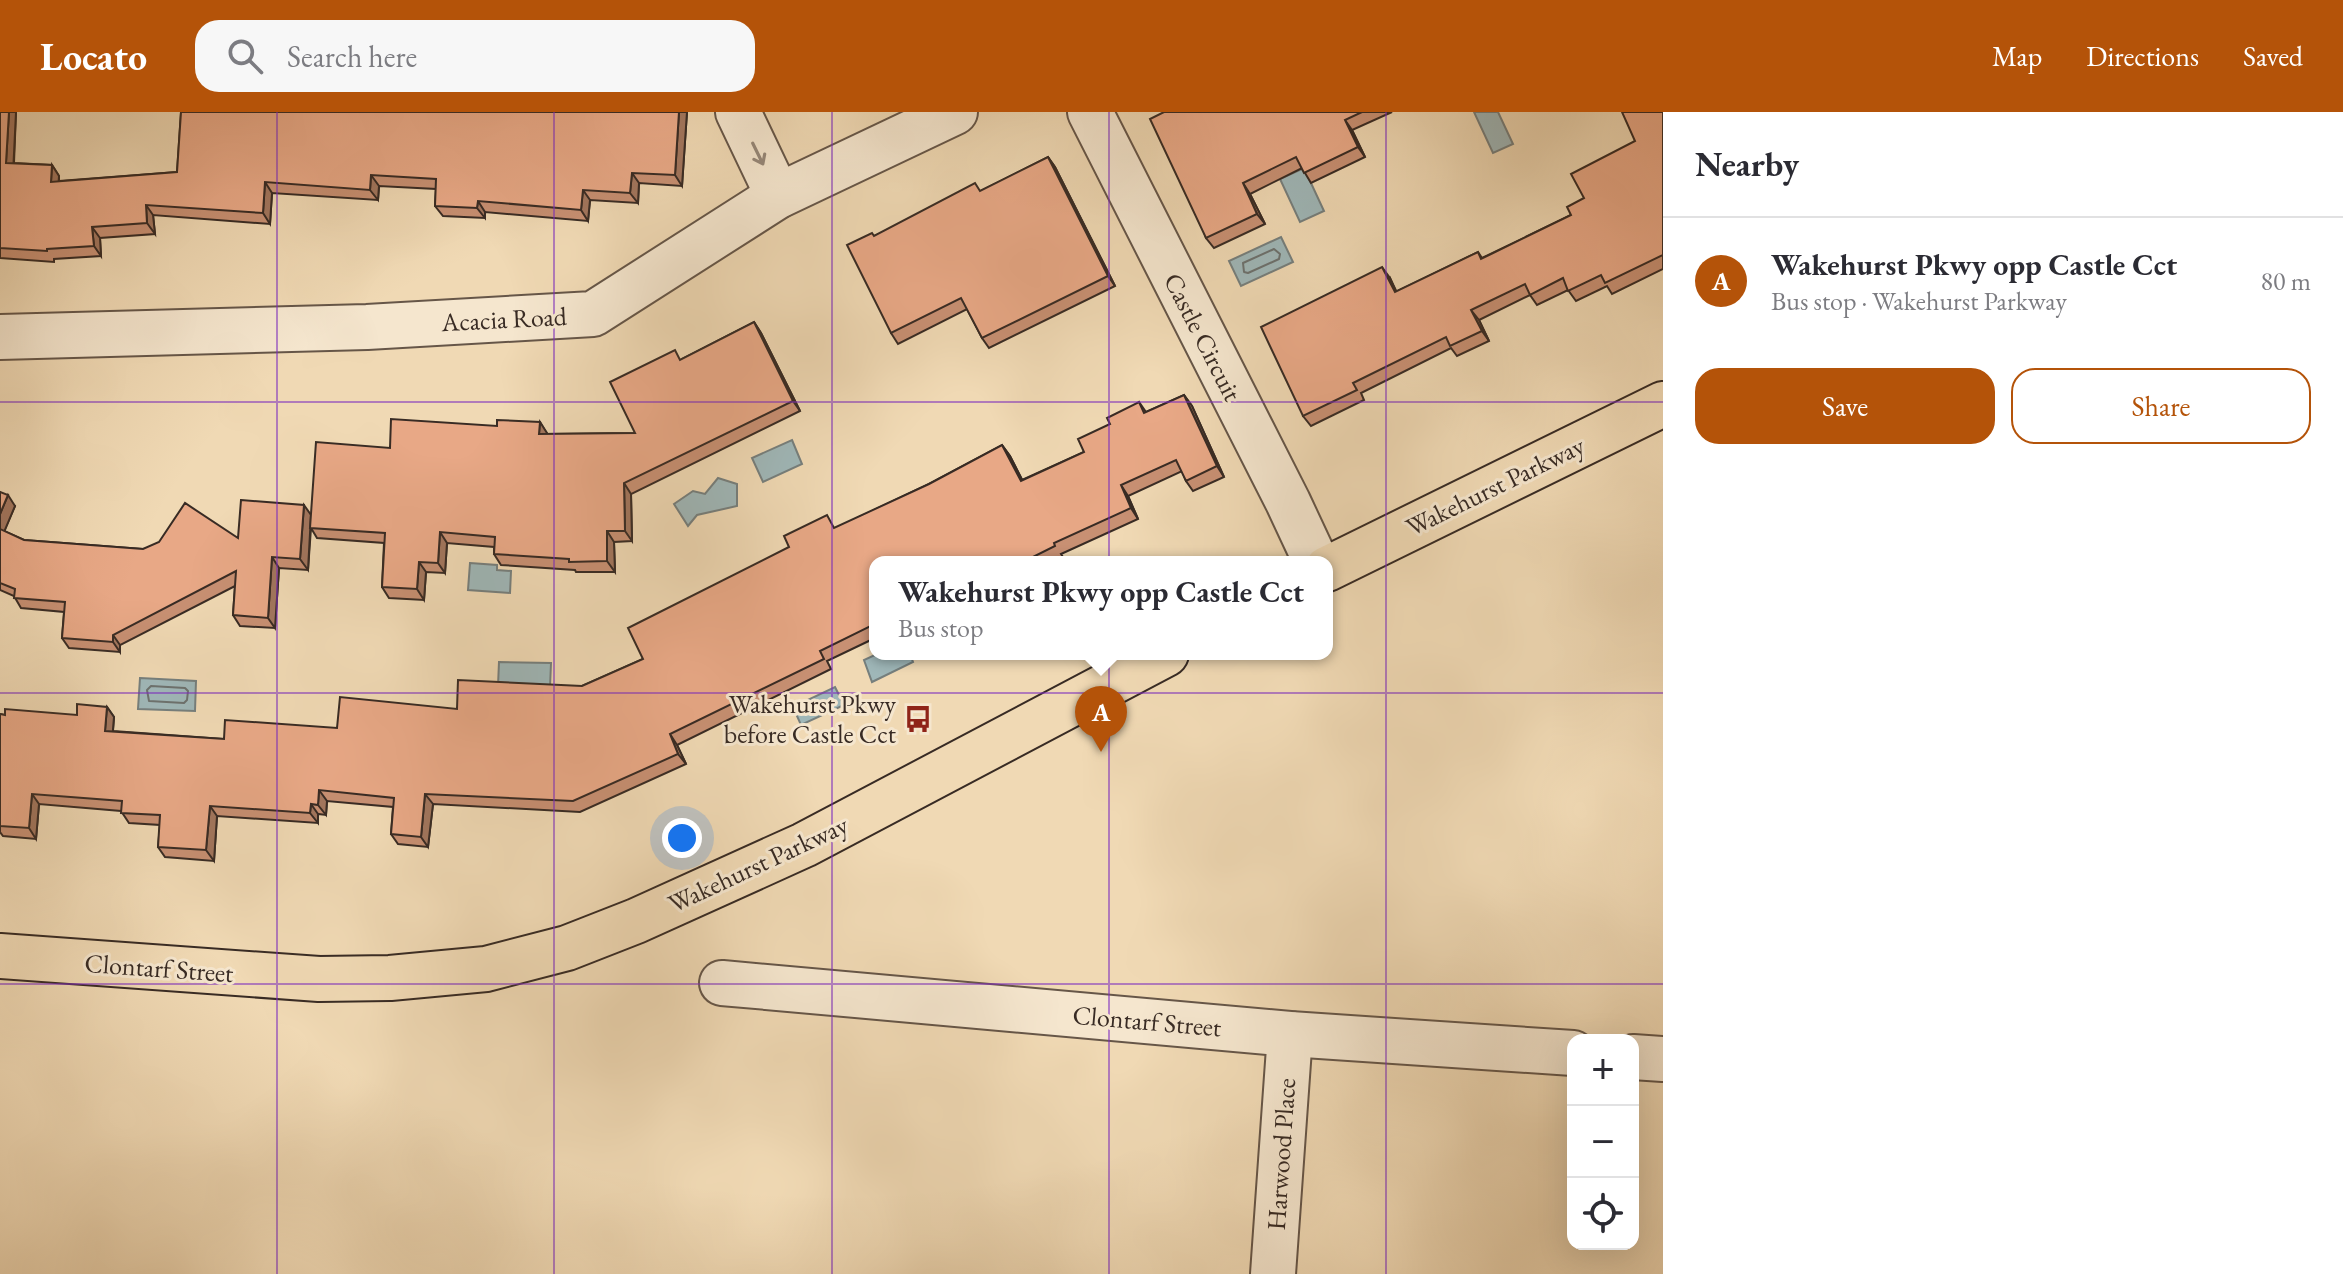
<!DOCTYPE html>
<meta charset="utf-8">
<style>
body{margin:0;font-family:"EB Garamond",serif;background:#f7f7f7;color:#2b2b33}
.controls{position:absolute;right:24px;bottom:24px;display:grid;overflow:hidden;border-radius:16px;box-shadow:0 8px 32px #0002}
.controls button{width:72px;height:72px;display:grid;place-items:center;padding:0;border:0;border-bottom:2px solid #e1e1e2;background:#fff;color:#2b2b33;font:40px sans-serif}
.you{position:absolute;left:682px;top:726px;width:28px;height:28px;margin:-20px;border:6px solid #fff;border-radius:50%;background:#1a73e8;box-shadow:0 0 0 12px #1a73e833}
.badge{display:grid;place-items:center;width:52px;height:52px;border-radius:50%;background:#b45309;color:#fff;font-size:26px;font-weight:700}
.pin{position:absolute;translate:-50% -66px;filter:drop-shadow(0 2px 4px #0008)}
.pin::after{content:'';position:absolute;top:42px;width:28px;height:24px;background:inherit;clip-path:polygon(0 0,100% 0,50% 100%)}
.popup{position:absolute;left:869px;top:444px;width:464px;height:104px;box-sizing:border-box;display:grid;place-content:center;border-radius:16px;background:#fff;filter:drop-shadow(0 2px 6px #0005);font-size:26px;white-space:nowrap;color:#7c7c81}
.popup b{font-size:30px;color:#2b2b33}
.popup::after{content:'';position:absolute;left:50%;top:100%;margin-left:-16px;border:16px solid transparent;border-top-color:#fff}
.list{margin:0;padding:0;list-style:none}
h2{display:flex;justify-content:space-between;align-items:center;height:104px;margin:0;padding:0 32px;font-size:34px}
h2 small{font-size:26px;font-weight:400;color:#7c7c81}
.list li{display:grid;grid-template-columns:52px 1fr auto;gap:24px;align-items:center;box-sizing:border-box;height:128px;padding:0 32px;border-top:2px solid #e1e1e2}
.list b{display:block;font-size:30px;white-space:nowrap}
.list p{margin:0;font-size:26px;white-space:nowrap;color:#7c7c81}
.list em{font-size:26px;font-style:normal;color:#7c7c81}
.actions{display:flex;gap:16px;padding:24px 32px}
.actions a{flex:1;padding:18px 0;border:2px solid #b45309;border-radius:24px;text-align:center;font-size:28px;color:#b45309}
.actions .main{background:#b45309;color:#fff}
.icon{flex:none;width:44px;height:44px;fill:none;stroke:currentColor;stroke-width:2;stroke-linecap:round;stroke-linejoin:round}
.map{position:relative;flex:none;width:1663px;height:1162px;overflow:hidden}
header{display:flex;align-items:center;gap:48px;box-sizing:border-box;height:112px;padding:0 40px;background:#b45309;color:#fff}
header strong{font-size:38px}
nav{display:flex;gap:44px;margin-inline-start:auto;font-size:28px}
.search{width:560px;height:72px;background:#f7f7f7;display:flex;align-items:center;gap:20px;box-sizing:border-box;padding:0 28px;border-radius:24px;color:#7c7c81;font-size:30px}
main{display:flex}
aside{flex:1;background:#fff}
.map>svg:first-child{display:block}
</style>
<header>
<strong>Locato</strong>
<div class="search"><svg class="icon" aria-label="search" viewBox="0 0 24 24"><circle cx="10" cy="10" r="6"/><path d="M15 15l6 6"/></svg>Search here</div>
<nav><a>Map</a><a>Directions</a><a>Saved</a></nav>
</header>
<main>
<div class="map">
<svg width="1663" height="1162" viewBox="0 0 1663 1162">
<rect width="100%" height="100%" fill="#f0d9b4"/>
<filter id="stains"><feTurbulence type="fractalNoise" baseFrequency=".0025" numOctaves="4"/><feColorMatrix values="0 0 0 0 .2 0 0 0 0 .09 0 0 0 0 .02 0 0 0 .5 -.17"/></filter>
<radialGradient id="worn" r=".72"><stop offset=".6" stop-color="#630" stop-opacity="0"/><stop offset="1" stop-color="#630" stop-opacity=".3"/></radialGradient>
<!-- water -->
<g fill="#9fb7b8" stroke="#767f7d" stroke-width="2">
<path d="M 1474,0 L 1498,0 L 1513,32 L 1493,41 Z"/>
<path d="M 1304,56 L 1324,99 L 1300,110 L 1280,67 Z"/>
<path d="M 1281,125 L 1293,150 L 1241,174 L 1229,149 Z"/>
<path d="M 792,328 L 802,352 L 763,370 L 752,346 Z"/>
<path d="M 718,366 L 737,372 L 737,394 L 697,403 L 688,414 L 674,392 L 693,379 L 705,382 Z"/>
<path d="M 470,451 L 497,453 L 497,458 L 511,459 L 510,481 L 468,478 Z"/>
<path d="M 877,542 L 910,542 L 913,550 L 872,570 L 864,548 Z"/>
<path d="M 499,550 L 551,551 L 550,575 L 498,574 Z"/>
<path d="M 140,566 L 196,569 L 195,599 L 138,597 Z"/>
<path d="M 835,575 L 844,593 L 801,613 L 793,595 Z"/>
</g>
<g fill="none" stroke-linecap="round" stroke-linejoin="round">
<!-- shore -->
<g stroke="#6c716e" stroke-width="2">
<path d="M 1274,137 L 1280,142 L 1279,147 L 1248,161 L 1244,160 L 1243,151 Z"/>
<path d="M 151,574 L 185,576 L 188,579 L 187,588 L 184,591 L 149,589 L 147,578 Z"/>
</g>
<!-- street casing -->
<g stroke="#665648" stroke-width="48">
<g id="street">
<path d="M 738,0 L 778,84"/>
<path d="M 1090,0 L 1288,390 L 1316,450"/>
<path d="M 0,225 L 367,215 L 593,202 L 778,84 L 955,0"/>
<path d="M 722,871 L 1290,922 L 1573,941"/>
<path d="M 1633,945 L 1663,947"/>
<path d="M 1273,1162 L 1290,922"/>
</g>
</g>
<!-- primary casing -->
<g stroke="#382b24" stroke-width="48">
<g id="primary">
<path d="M 1327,457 L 1663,292"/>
<path d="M 0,844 L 319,867 L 390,866 L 486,857 L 567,836 L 636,809 L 804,733 L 1166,542"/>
</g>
</g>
<!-- street -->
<use href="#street" stroke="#f5e6ce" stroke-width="44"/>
<!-- primary -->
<use href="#primary" stroke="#f0d9b4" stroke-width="44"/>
</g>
<!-- wall -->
<g fill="#c89073" stroke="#382b24" stroke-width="2">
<path d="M 0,0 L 16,0 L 14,51 L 52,53 L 59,64 L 59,69 L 177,60 L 181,0 L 687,0 L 682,74 L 639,71 L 638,91 L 590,88 L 588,109 L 485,100 L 485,106 L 443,104 L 435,94 L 436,77 L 379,74 L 378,88 L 272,81 L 270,112 L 153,103 L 155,122 L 100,126 L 101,144 L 54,147 L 54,150 L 0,146 Z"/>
<path d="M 1164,0 L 1392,0 L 1352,18 L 1365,45 L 1311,71 L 1302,56 L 1250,82 L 1265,112 L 1214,136 L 1206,126 Z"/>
<path d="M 1663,0 L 1663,157 L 1612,182 L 1607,174 L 1576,189 L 1568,178 L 1537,193 L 1530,183 L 1479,208 L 1489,229 L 1457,244 L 1451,236 L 1361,281 L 1364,288 L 1311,314 L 1303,304 L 1390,166 L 1396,180 L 1478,140 L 1482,146 L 1571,103 L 1584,86 Z"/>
<path d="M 1048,45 L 1055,55 L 1115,174 L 989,236 L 982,226 L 967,197 L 898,232 L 891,221 L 874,124 L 981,79 Z"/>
<path d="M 754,210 L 761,221 L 800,299 L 631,382 L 632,429 L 614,430 L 615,460 L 576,460 L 575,458 L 501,453 L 494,442 L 494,435 L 447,431 L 445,461 L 426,460 L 424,488 L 389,486 L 382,475 L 384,431 L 317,426 L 311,416 L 308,458 L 279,456 L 275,516 L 240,514 L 233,503 L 235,474 L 120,533 L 120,540 L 69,536 L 62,526 L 64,500 L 21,496 L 14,484 L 0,478 L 0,380 L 15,394 L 4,419 L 24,428 L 143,437 L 238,426 L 311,403 L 390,336 L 497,314 L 540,310 L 547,322 L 635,321 L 682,247 Z"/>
<path d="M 1184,283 L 1192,294 L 1224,365 L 1193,379 L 1186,369 L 1182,359 L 1128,384 L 1138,407 L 1061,442 L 1063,445 L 1052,450 L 875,450 L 875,526 L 827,549 L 831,557 L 677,633 L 686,652 L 580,700 L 433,692 L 428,735 L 398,732 L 391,722 L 393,695 L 327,689 L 326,703 L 318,702 L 318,711 L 217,704 L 214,749 L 165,745 L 158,735 L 160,713 L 129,711 L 121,699 L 39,692 L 36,727 L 3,724 L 0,720 L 0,602 L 5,603 L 77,603 L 107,595 L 114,605 L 113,619 L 224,627 L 337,616 L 457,597 L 582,574 L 643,547 L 836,416 L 929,372 L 1002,333 L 1010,344 L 1022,368 L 1084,340 L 1110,312 L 1139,290 L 1146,300 Z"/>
</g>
<!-- shaded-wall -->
<g fill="#a2765e" stroke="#382b24" stroke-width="2">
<path d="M 9,0 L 16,0 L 13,62 L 6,51 Z"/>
<path d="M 679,0 L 687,0 L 682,74 L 675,63 Z"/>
<path d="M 1345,8 L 1352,18 L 1365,45 L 1358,35 Z"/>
<path d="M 1048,45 L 1055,55 L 1115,174 L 1108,164 Z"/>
<path d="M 52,53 L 59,64 L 58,80 L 51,70 Z"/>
<path d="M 632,61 L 639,71 L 638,91 L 630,81 Z"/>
<path d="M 371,63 L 379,74 L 378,88 L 370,78 Z"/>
<path d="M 265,70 L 272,81 L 270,112 L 263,101 Z"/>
<path d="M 1243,71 L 1250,82 L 1265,112 L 1257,102 Z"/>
<path d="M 583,78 L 590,88 L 588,109 L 581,98 Z"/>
<path d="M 478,89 L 485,100 L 485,106 L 477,96 Z"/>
<path d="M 146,93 L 153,103 L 155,122 L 147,111 Z"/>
<path d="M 92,115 L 100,126 L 101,144 L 94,134 Z"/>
<path d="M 1382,155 L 1390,166 L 1402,191 L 1395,180 Z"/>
<path d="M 1471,198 L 1479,208 L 1489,229 L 1482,219 Z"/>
<path d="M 754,210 L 761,221 L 800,299 L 793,289 Z"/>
<path d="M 1184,283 L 1192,294 L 1224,365 L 1217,354 Z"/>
<path d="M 540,310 L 547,321 L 546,333 L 539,322 Z"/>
<path d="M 1002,333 L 1010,344 L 1028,379 L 1021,369 Z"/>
<path d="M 624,371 L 631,382 L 632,429 L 625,419 Z"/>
<path d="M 1121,373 L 1128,384 L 1138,407 L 1131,396 Z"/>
<path d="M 8,383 L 15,394 L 2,425 L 0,423 L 0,402 Z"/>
<path d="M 304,393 L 311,403 L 308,458 L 300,447 Z"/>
<path d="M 607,419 L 614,430 L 615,460 L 607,449 Z"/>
<path d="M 440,420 L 447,431 L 445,461 L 438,451 Z"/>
<path d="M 272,445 L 279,456 L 275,516 L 268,506 Z"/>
<path d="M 419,450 L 426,460 L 424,488 L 417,477 Z"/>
<path d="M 113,523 L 120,533 L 120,540 L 113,530 Z"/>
<path d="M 107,595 L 114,605 L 112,629 L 105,619 Z"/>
<path d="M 670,622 L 677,633 L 686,652 L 678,642 Z"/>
<path d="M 319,678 L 327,689 L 326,703 L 318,693 Z"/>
<path d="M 32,682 L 39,692 L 36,727 L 29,716 Z"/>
<path d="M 425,682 L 433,692 L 428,735 L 421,725 Z"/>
<path d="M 311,692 L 318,702 L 318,711 L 310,701 Z"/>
<path d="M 210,694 L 217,704 L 214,749 L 206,738 Z"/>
</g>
<!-- building -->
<g fill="#e8a886" stroke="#382b24" stroke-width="2">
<path d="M 0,0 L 9,0 L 6,51 L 52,53 L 51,70 L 177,60 L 181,0 L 679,0 L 675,63 L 632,61 L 630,81 L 583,78 L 581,98 L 478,89 L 477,96 L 435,94 L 436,67 L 371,63 L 370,78 L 265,70 L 263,101 L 146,93 L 147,111 L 92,115 L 94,134 L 47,137 L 47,139 L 0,136 Z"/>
<path d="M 1164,0 L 1362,0 L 1345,8 L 1358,35 L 1304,61 L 1296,45 L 1243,71 L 1257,102 L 1206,126 L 1150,7 Z"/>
<path d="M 1622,0 L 1663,0 L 1663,143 L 1605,171 L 1601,163 L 1568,179 L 1563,166 L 1530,183 L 1525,172 L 1471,198 L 1482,219 L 1450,234 L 1446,225 L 1353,271 L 1357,278 L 1303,304 L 1261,215 L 1382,155 L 1395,180 L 1478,140 L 1481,147 L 1571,103 L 1567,95 L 1584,86 L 1571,62 L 1635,29 Z"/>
<path d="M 1048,45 L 1108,164 L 982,226 L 961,186 L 891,221 L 847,133 L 872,121 L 874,124 L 975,71 L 980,79 Z"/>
<path d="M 754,210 L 793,289 L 624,371 L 625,419 L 607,419 L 607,449 L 569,450 L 569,447 L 494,442 L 495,425 L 440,420 L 438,451 L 419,450 L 417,477 L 382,475 L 385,421 L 310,416 L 316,330 L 390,336 L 391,307 L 497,314 L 497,308 L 540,310 L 539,322 L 635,321 L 610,270 L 675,238 L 680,248 Z"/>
<path d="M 1184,283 L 1217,354 L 1186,369 L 1176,348 L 1121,373 L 1131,396 L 1054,431 L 1055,434 L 1023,450 L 875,450 L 875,512 L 820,539 L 824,547 L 670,622 L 678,642 L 573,689 L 425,682 L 421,725 L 391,722 L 394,686 L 319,678 L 318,693 L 311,692 L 310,701 L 210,694 L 206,738 L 158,735 L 160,703 L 121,701 L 122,689 L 32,682 L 29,716 L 0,714 L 0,602 L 5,603 L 5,597 L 77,603 L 77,592 L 107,595 L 105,619 L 224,627 L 225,608 L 337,616 L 340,585 L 457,597 L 458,568 L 582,574 L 643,547 L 628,516 L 789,435 L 784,424 L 827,403 L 834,416 L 929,372 L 1002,333 L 1021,369 L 1084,340 L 1078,327 L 1110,312 L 1107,306 L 1139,290 L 1144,301 Z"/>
<path d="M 0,380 L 8,383 L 0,402 Z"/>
<path d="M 241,388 L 304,393 L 300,447 L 272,445 L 268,506 L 233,503 L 236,459 L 113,523 L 113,530 L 62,526 L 65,490 L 14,486 L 15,477 L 0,471 L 0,417 L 24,428 L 143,437 L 159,430 L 185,391 L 238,426 Z"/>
</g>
<!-- one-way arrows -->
<defs><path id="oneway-shaft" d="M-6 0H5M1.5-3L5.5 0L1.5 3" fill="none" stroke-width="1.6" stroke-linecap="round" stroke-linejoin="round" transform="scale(2)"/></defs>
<use stroke="#968879" href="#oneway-shaft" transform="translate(758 42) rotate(64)"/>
<!-- grid -->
<path fill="none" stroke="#7b2cbf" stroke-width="2" stroke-opacity="0.55" d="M 277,0 L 277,1162M 554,0 L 554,1162M 832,0 L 832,1162M 1109,0 L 1109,1162M 1386,0 L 1386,1162M 0,290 L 1663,290M 0,581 L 1663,581M 0,872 L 1663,872"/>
<!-- icons -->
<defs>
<g id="bus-bare" transform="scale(2.16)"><path d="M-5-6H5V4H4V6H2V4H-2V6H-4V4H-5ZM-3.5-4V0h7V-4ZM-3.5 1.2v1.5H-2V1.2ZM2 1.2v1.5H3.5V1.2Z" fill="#8f2418" stroke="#f5e6ce" stroke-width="2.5" paint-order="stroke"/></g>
</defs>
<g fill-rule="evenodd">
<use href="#bus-bare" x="918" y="607"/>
</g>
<g text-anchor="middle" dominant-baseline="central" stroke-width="6" stroke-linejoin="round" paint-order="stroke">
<!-- street labels -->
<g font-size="26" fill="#382b24" stroke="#f5e6ce">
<text transform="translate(504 207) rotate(-3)">Acacia Road</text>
<text transform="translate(1203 225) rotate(63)">Castle Circuit</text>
<text transform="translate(1495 374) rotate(-26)">Wakehurst Parkway</text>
<text transform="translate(758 752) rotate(-25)">Wakehurst Parkway</text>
<text transform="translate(159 856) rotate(4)">Clontarf Street</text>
<text transform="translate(1147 909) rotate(5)">Clontarf Street</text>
<text transform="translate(1281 1042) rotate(-86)">Harwood Place</text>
</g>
<!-- poi labels -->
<g font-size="26" fill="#382b24" stroke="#f5e6ce" text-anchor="end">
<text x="896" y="592">Wakehurst Pkwy<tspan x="896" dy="30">before Castle Cct</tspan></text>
</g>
</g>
<rect width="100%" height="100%" filter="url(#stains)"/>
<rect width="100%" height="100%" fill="url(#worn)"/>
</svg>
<div class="controls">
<button>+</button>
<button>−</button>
<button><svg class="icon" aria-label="locate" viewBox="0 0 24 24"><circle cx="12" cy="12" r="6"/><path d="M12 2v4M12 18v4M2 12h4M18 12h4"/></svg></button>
</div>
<div class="you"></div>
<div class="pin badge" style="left:1101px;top:640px">A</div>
<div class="popup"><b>Wakehurst Pkwy opp Castle Cct</b>Bus stop</div>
</div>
<aside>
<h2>Nearby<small></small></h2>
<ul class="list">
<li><span class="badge">A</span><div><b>Wakehurst Pkwy opp Castle Cct</b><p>Bus stop · Wakehurst Parkway</p></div><em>80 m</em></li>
</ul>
<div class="actions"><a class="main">Save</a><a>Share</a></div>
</aside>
</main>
